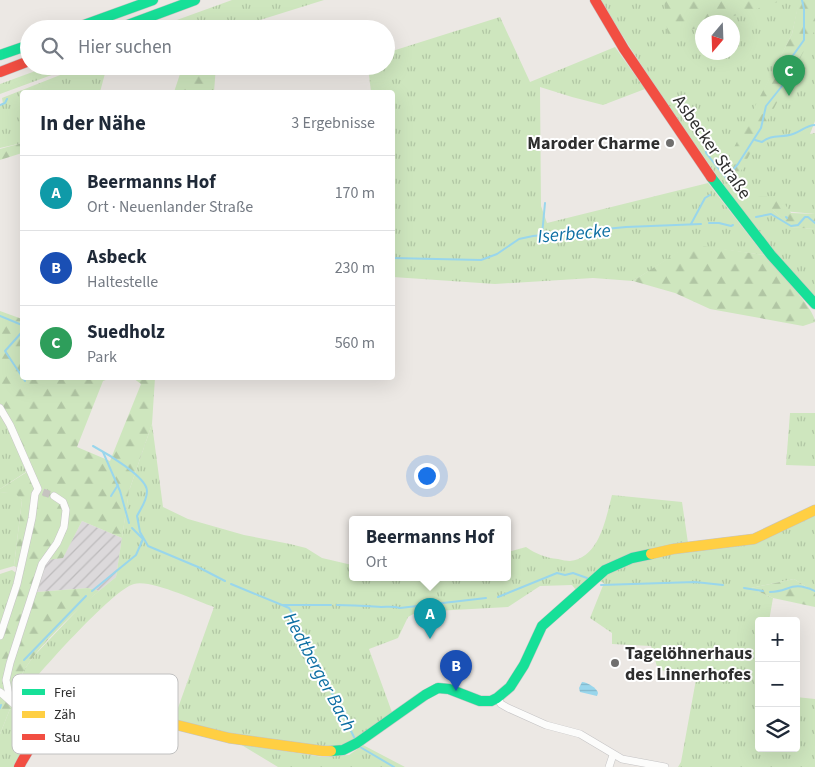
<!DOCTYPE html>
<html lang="de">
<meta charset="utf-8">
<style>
body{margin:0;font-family:"Source Sans 3",sans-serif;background:#f6f6f7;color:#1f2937}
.controls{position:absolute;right:15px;bottom:15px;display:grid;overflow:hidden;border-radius:5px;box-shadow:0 5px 20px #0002}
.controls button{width:45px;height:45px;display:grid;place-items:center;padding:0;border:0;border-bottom:1px solid #e0e1e3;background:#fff;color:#1f2937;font:25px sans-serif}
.compass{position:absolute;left:695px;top:15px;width:45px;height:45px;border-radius:50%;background:#fff;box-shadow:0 5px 20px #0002;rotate:199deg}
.you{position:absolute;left:426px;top:475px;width:18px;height:18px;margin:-12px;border:4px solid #fff;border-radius:50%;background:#1a73e8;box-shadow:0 0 0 8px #1a73e833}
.badge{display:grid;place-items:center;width:32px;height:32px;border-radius:50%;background:#706f6e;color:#fff;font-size:16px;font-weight:700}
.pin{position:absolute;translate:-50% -41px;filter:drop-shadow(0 1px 2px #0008)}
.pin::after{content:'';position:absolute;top:26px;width:18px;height:15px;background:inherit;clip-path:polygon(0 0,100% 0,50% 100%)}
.popup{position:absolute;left:349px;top:516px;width:162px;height:65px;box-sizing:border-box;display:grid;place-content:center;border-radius:5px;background:#fff;filter:drop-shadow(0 1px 4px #0005);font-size:16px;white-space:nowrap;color:#747a83}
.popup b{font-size:19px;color:#1f2937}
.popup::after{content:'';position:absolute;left:50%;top:100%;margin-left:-10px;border:10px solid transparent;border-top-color:#fff}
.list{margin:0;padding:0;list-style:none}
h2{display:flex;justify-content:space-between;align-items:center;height:65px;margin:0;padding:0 20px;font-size:21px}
h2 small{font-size:16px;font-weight:400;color:#747a83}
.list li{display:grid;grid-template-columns:32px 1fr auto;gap:15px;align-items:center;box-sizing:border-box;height:75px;padding:0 20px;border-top:1px solid #e0e1e3}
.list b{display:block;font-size:19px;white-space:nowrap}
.list p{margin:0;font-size:16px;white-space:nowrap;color:#747a83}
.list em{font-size:16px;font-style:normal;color:#747a83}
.icon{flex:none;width:28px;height:28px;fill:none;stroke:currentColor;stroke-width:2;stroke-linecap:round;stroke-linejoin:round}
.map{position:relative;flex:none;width:815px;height:767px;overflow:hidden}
.search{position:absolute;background:#fff;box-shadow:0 5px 20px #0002;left:20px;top:20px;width:375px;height:55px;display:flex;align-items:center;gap:12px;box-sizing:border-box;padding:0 18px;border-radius:28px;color:#747a83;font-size:19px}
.panel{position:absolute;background:#fff;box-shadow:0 5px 20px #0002;left:20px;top:90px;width:375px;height:290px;border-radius:5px}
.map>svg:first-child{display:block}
</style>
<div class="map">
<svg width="815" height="767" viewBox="0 0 815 767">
<defs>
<pattern id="industrial-furrows" width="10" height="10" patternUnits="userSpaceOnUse" patternTransform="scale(1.25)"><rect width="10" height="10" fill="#dcd9db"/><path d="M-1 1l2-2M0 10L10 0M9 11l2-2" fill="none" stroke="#bdbbbc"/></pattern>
<pattern id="grass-tufts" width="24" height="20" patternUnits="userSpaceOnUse" patternTransform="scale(1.25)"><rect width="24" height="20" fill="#cee6be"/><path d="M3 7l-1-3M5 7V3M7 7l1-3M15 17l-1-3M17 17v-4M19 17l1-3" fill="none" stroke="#b1c6a4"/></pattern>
<pattern id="forest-firs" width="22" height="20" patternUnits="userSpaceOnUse" patternTransform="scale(1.25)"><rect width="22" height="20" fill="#cee6be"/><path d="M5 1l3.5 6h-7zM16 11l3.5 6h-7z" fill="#b1c6a4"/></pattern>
<pattern id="water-rules" width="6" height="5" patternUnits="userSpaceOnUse" patternTransform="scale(1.25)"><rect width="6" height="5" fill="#99d6ec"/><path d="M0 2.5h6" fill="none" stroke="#84b8cb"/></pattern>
</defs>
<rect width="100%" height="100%" fill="#ece8e4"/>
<!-- industrial -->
<path fill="url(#industrial-furrows)" d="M 82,521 L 122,538 L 116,577 L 99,591 L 88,588 L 37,592 L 47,560 L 63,557 Z"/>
<!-- grass -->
<g fill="url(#grass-tufts)" fill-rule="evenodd">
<path d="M 232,0 L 324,0 L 260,20 L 252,24 L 247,29 L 152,29 Z"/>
<path d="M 601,0 L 815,0 L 815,121 L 810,134 L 815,133 L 815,214 L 773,210 L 790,227 L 815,229 L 815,298 C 765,245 723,185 682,125 C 654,84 626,43 601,0 ZM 798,7 L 800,29 L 750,118 L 792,34 ZM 702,22 L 732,22 L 732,52 L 702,52 Z"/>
<path d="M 500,17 L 530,82 L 615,47 L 645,89 L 603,105 L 572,97 L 540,87 L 541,206 L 547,223 L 708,183 L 764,255 L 690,245 L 633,281 L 593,278 L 495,284 L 393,277 L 392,92 L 371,92 L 368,66 L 386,66 L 386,53 Z"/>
<path d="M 49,66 L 76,66 L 0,94 L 0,84 Z"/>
<path d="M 83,66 L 107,66 L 100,92 L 22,92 L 22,143 L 0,148 L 0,106 L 3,104 L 2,98 Z"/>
<path d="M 0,411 L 9,427 L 26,472 L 0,489 Z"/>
<path d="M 790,413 L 815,413 L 815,466 L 786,465 Z"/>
<path d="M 152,424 L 163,507 L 188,519 L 244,535 L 290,544 L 306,548 L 322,558 L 352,565 L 352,578 L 508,578 L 508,552 L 526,547 C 536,554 546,558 558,559 C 562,560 567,561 570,561 C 600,558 606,517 612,495 L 682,502 L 688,543 L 632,553 L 576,590 L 572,585 L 540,586 L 508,607 L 417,612 L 408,617 L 398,638 L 369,649 L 393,715 L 374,730 L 335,748 L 284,745 L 173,722 L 214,607 C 196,601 151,579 134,584 C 113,589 35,677 20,697 L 18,687 L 24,670 L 33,657 L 83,604 L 116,577 L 129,491 Z"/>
<path d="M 0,492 L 16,493 L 22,500 L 14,566 L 0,570 Z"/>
<path d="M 815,513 L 815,592 L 794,579 L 751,588 L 773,598 L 769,621 L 759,621 L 759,675 L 756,691 L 759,692 L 759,748 L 796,748 L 796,697 L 815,699 L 815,767 L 678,767 L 681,762 L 697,674 L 658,670 L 651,646 L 612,644 L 612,633 L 590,618 L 604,583 L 599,581 C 633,547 693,557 736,543 C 763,535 789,523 815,513 Z"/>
<path d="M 12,570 L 16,573 L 15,578 L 3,624 L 0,623 L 0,574 Z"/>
<path d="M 10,709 C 20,716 30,720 38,728 L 39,733 L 17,767 L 0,767 L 0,734 Z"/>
<path d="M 240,744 L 323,757 L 349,755 L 363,745 L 405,767 L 278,767 Z"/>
</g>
<!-- forest -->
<g fill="url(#forest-firs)">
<path d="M 664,0 L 784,0 L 715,22 L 702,22 L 702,26 L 668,38 Z"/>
<path d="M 799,0 L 815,0 L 815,30 L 732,188 L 720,175 L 792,34 Z"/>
<path d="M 177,66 L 216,66 L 214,92 L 174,92 L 181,71 Z"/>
<path d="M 22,143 L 22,153 L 0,160 L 0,149 Z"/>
<path d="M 779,196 L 791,213 L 815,214 L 815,229 L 789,227 L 773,210 L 754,197 Z"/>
<path d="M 690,244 L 764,255 C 775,268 815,308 815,322 L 803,326 L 710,309 L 675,293 L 633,281 Z"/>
<path d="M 0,311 L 22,319 L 22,378 L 111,378 L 103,381 L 77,447 L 110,461 L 141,384 L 133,378 L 155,378 L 152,424 L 129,491 L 122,538 L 82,521 L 63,558 L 47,560 L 37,592 L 88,588 L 99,591 C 79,608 18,663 18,688 C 18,704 34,711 46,717 L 39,723 L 0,691 L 0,639 L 18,568 L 14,566 L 22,500 L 16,494 L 0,492 L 0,489 L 30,470 L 12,426 L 0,404 Z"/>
<path d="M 794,579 L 815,592 L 815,607 L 773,598 L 751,588 Z"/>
<path d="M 0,695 L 29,720 L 20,717 L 10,709 L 0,734 Z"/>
</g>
<!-- water -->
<path fill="url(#water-rules)" d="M 582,682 C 587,682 597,688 598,693 L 597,696 L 580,692 L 579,688 Z"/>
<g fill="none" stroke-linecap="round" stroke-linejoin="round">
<!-- stream -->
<g stroke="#99d6ec" stroke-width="2">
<path d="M 0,105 L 5,103 L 7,99"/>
<path d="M 755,140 L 762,142 C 771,134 782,138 793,134 C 801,132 806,125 815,125"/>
<path d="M 705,143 L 706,153 L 726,178 L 738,164 L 761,128 L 766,106 L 782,86 L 789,61 L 804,40 L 804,9 L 802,0"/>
<path d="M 756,217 L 771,214 L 791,226 L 798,225 L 805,217 L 808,217 L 815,223"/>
<path d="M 786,217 L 787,218"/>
<path d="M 709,223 L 719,223 L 731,226 L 733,225"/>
<path d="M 691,224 L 705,198 L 710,195"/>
<path d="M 542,235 L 545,203"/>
<path d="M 392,258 L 481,260 L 497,254 L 519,239 L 533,236 L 626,227 L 701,224"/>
<path d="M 0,316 L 22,325"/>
<path d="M 22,332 L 5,351 L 25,381"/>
<path d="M 93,446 C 106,453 147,477 147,491 C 147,501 141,508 137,516 L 140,532 L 148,546 L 198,567 L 225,581"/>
<path d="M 103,452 L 120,491 L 129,523"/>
<path d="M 111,496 L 118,485"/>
<path d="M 231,584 L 282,605 L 331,605"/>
<path d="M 601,585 L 695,582 L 723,585"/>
<path d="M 744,588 L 763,591"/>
<path d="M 92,591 L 136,555 L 143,539 L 132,528"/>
<path d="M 770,592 C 790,592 790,580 815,591"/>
<path d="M 498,597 L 557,573 L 565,575 L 573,573 L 587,578"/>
<path d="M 282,605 L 289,608 L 292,613 L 355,739"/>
<path d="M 337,605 C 352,605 366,606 381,607 C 388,607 393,606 400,608 L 486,598"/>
<path d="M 24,660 L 86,596"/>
<path d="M 0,708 L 1,705"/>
<path d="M 360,747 L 394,767"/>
</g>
<!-- street-tunnel -->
<path stroke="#c6c3c0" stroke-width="7" stroke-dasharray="7 3.5" stroke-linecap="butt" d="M 43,492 L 54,496"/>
<!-- street casing -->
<g stroke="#c5c4c5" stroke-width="8">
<g id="street">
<path d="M 0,408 L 10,425 L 38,489 L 35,494 L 32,518 L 17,584 L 0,636"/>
<path d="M 0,692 L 38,725 L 45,733"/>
<path d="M 497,698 L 501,704 L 508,708 L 546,725 L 580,734 L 622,759 L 665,767"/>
<path d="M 10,700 L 6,680 L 10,663 L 42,564 L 57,543 L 64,527 L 66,510 L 63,502 L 54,496"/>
<path d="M 609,767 L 613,755"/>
</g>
</g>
<!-- fast casing -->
<g stroke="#c5c4c5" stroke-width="11">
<g id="fast">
<path d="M 73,29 L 153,0"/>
<path d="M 117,29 L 195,0"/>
<path d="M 0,55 L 29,45"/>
<path d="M 711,177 L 771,255 L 815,304"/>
<path d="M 331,751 L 343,750 L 357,743 L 425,695 L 438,688 L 449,689 L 480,701 L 491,701 L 497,698 L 510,687 L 524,665 L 542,626 L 605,570 L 632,558 L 651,554"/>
</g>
</g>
<!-- slow casing -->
<g stroke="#c5c4c5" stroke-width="11">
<g id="slow">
<path d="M 651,554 L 673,549 L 754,539 L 815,510"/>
<path d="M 161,723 L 169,723 L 229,738 L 323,751 L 331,751"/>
</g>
</g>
<!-- jam casing -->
<g stroke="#c5c4c5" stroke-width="11">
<g id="jam">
<path d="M 595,0 L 624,49 L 711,177"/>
<path d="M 0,72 L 29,61"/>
<path d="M 19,767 C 25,755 33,741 45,733 C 66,720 134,723 161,723"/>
</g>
</g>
<!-- street -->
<use href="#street" stroke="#fcfcfb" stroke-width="7"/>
<!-- fast -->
<use href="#fast" stroke="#16e098" stroke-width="10"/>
<!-- slow -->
<use href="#slow" stroke="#ffcf43" stroke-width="10"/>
<!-- jam -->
<use href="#jam" stroke="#f24e42" stroke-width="10"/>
</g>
<!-- markers -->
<g fill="#706f6e" stroke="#fff" stroke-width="2">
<circle cx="670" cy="143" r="5"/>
<circle cx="615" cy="663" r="5"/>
</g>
<g text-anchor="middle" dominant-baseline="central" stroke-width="4" stroke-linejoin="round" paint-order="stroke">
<!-- poi labels -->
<g font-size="18" font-weight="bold" fill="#2e2e2e" stroke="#fff" text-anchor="end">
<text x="660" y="143">Maroder Charme</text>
<text x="625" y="653" text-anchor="start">Tagelöhnerhaus<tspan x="625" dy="21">des Linnerhofes</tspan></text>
</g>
<!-- street labels -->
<g font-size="18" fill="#2e2e2e" stroke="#fff">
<text transform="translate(712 147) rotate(55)">Asbecker Straße</text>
</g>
<!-- water labels -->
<g font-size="19" font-style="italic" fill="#0d6fa3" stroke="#fff">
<text transform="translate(574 234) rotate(-5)">Iserbecke</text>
<text transform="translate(319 672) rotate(62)">Hedtberger Bach</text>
</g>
</g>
<!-- legend -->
<rect x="12" y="674" width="166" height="80" rx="8" fill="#fff" stroke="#c0c0c0" stroke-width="1"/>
<rect x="22" y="689" width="23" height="6" fill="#16e098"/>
<rect x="22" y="711" width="23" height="7" fill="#ffcf43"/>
<rect x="22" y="734" width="23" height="6" fill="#f24e42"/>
<g font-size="14" fill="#2e2e2e">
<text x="54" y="697">Frei</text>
<text x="54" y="719">Zäh</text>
<text x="54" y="742">Stau</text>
</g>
</svg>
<div class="controls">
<button>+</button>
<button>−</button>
<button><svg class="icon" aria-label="layers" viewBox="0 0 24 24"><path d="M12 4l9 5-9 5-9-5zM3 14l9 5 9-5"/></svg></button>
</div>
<svg class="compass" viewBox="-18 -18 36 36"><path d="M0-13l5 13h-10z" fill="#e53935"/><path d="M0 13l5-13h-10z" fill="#747a83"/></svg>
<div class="you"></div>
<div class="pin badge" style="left:430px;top:639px;background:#0f9aa8">A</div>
<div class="popup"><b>Beermanns Hof</b>Ort</div>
<div class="pin badge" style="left:456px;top:691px;background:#1a4fb4">B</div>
<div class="pin badge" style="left:789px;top:96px;background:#2e9e5b">C</div>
<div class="search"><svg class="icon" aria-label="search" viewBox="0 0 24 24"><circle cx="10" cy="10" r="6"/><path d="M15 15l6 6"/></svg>Hier suchen</div>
<section class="panel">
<h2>In der Nähe<small>3 Ergebnisse</small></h2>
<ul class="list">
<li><span class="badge" style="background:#0f9aa8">A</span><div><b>Beermanns Hof</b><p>Ort · Neuenlander Straße</p></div><em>170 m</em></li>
<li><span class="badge" style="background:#1a4fb4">B</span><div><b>Asbeck</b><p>Haltestelle</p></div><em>230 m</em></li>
<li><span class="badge" style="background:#2e9e5b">C</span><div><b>Suedholz</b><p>Park</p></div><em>560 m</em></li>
</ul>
</section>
</div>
